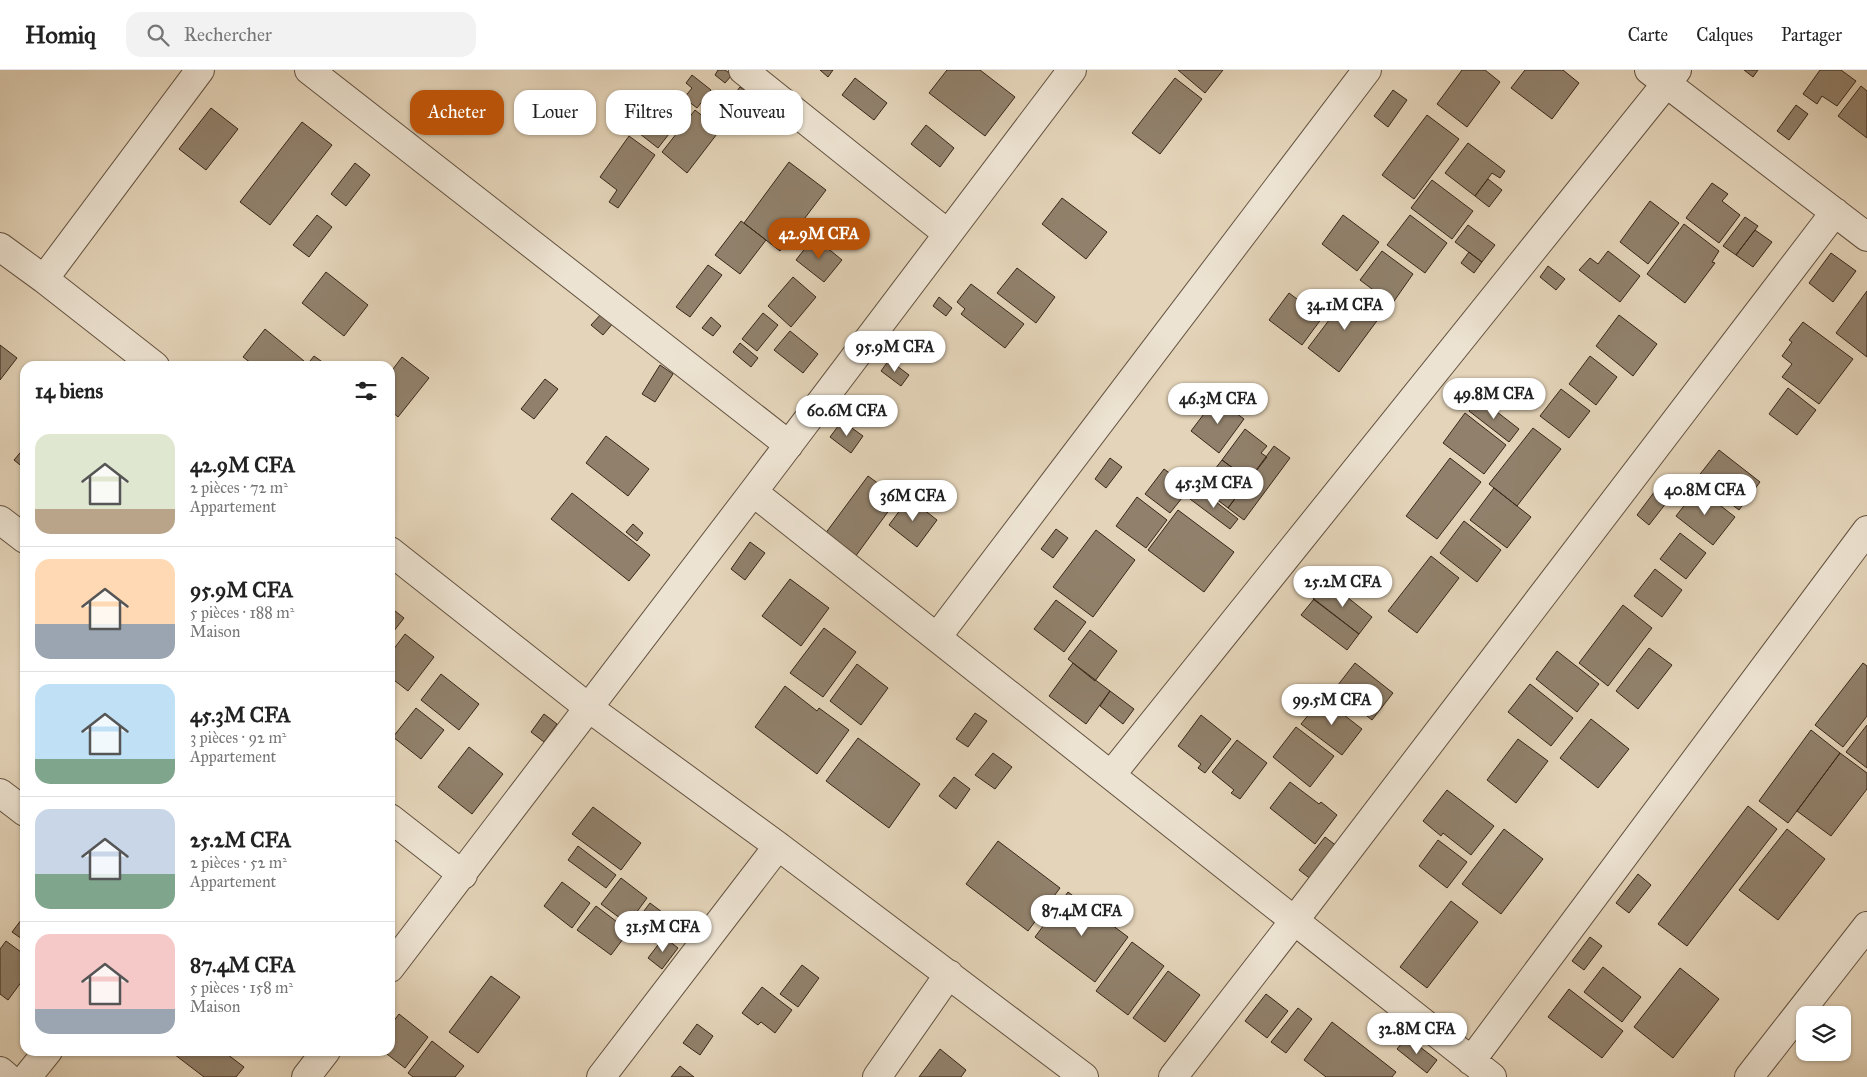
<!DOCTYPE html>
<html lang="fr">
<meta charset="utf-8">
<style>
body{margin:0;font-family:"IM FELL Great Primer",serif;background:#f2f2f2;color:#222;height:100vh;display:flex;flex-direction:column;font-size:19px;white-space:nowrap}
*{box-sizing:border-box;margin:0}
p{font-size:16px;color:#767676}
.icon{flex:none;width:28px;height:28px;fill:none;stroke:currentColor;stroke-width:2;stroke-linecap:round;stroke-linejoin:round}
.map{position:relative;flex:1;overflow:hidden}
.drawer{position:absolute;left:20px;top:291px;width:375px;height:695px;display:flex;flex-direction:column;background:#fff;border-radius:15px;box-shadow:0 1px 4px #0004}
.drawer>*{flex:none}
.top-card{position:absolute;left:410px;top:20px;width:475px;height:45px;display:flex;gap:10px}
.buttons{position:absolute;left:1796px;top:936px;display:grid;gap:10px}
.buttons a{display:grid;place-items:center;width:55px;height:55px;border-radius:10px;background:#fff;box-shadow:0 1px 4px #0004;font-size:25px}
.price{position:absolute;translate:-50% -42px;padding:0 11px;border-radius:18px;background:#fff;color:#222;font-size:16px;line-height:32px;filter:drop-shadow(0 1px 2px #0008)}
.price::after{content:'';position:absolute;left:50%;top:30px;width:15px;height:11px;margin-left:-8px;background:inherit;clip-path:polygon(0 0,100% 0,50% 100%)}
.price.selected{background:#b45309;color:#fff}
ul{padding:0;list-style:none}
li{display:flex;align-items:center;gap:15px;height:125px;padding:0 15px}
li+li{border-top:1px solid #e0e0e0}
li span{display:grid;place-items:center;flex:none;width:140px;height:100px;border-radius:15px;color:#555}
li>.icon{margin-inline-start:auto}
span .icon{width:60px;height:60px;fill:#fffc;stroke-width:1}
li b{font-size:21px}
h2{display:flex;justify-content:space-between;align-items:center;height:60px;padding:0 15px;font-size:21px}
.pill{padding:0 18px;border-radius:15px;background:#fff;box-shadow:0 1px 4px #0004;font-size:18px;line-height:45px}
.pill.selected{background:#b45309;color:#fff}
header{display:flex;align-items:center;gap:30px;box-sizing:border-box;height:70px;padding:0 25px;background:#fff;border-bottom:1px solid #e0e0e0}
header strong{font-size:24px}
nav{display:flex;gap:28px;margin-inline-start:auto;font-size:18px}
.search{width:350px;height:45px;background:#f2f2f2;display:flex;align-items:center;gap:12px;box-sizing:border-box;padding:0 18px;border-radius:15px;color:#767676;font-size:19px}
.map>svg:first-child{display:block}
.building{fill:#91816c;stroke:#382718}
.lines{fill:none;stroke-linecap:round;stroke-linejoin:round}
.street-casing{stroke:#635240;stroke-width:30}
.street{stroke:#ede3d2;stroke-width:28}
</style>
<header>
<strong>Homiq</strong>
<div class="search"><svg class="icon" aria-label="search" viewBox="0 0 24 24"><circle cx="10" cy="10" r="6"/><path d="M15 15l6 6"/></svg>Rechercher</div>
<nav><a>Carte</a><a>Calques</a><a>Partager</a></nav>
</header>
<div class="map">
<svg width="1867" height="1007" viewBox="0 0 1867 1007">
<rect width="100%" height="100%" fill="#e4d4b9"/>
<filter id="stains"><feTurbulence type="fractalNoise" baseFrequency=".004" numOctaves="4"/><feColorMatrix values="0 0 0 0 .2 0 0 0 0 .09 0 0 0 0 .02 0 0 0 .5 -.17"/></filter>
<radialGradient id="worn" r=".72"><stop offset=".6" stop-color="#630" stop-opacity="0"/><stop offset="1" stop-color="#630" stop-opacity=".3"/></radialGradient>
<!-- building -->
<path class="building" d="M718 0H725L732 5 725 13 715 5Z
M820 0H833L828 7Z
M947 0H980L1015 27 985 66 929 23Z
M1178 0H1223L1205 23Z
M1462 0H1485L1500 12 1467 57 1437 34Z
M1525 0H1563L1579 13 1552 49 1511 18Z
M1744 0H1758L1753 7Z
M1820 0H1841L1856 11 1837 36 1822 26 1817 34 1803 24Z
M692 5 711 20 697 38 684 28 692 18 686 13Z
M855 8 887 33 874 50 842 25Z
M1175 8 1202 29 1160 84 1132 63Z
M1861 16 1867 21V68L1838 46Z
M740 17 749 24 740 37 730 30Z
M1393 20 1407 30 1388 57 1374 46Z
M680 28 691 36 658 78 635 60 656 32 669 43Z
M1796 35 1808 44 1789 70 1777 61Z
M211 38 238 59 206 100 179 79Z
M695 40 720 60 687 103 662 82Z
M1427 45 1459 69 1414 129 1382 105Z
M302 52 332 75 270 155 240 132Z
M926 55 954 78 940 97 911 74Z
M629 66 655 85 618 138 609 132 617 120 600 107Z
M1468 73 1505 101 1500 108 1492 103 1475 126 1445 103Z
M789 92 826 120 780 181 744 153Z
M355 93 370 105 346 136 331 124Z
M1488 109 1502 120 1489 137 1475 126Z
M1432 110 1473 141 1452 169 1411 138Z
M1712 113 1728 124 1722 131 1740 145 1719 173 1686 148Z
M1062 128 1107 162 1086 189 1042 154Z
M1650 131 1679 153 1648 194 1620 172Z
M317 145 332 157 309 187 293 175Z
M1343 145 1379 172 1357 201 1322 174Z
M1410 145 1447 173 1425 203 1387 175Z
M1745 147 1758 156 1736 185 1723 176Z
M741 151 766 170 740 204 715 185Z
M1684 154 1719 181 1712 192 1715 193 1685 233 1647 204Z
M1468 155 1495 175 1482 192 1455 172Z
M1755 160 1772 172 1753 197 1736 185Z
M814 167 842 190 824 212 796 190Z
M1382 181 1413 204 1392 234 1360 210Z
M1608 181 1640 206 1620 232 1579 200 1590 188 1598 194Z
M1469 182 1482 192 1474 203 1461 193Z
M1831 183 1856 201 1833 232 1809 213Z
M708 195 722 205 690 247 676 237Z
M1548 196 1565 209 1556 220 1540 207Z
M1017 198 1055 227 1036 253 997 223Z
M326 202 368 235 344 266 302 233Z
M793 207 816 227 791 257 768 236Z
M971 214 1024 254 1005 278 961 244 965 239 957 232Z
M1351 221 1382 244 1339 302 1308 278Z
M1867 221V287L1836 263Z
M1289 223 1322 248 1302 275 1269 250Z
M939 227 952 238 946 246 933 236Z
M602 243 614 252 603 265 591 255Z
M763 243 778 255 757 281 742 269Z
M1619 245 1657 274 1633 306 1596 276Z
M711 247 721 256 713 266 702 258Z
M1803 252 1853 289 1819 334 1782 307 1792 294 1782 286 1792 272 1789 270Z
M265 259 304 291 300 296H255L243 287Z
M790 261 818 284 803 303 774 280Z
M740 273 758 288 751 297 733 282Z
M0 275 17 288 0 310Z
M314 286 328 296H306Z
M1590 286 1617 307 1596 335 1569 314Z
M402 287 429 308 398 347 390 340V303Z
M889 290 909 305 901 316 881 301Z
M660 295 673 304 655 332 642 324Z
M545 309 558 319 534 349 521 339Z
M1452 315 1465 325 1456 336 1444 327Z
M1788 318 1816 340 1797 365 1769 344Z
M1561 319 1590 341 1569 368 1540 346Z
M1216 328 1244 349 1219 383 1191 361Z
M1479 328 1519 359 1509 372 1469 341Z
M1465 343 1506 375 1484 404 1443 373Z
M842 351 863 366 851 383 830 367Z
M1533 358 1561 379 1517 436 1489 414Z
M1245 359 1267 376 1261 383 1267 387 1249 410 1222 390Z
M606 366 649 399 628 426 586 393Z
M1274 376 1290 388 1244 450 1228 438Z
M25 377V399L14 390Z
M1719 380 1760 412 1739 440 1697 408Z
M1110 388 1122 397 1106 418 1095 409Z
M1450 388 1481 412 1437 469 1406 446Z
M1222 390 1249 410 1228 438 1201 417Z
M1164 399 1190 418 1170 443 1145 424Z
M868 406 898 428 855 487 825 464Z
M1661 413 1674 423 1649 455 1637 445Z
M1198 418 1238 449 1230 459 1190 429Z
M1494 418 1531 447 1507 478 1470 450Z
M1698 418 1735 447 1713 475 1676 446Z
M572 423 650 485 629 511 551 449Z
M1137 427 1167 450 1146 478 1116 456Z
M909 428 937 450 917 477 889 455Z
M1178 440 1234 482 1204 522 1148 480Z
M1464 451 1501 480 1477 512 1440 483Z
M633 454 643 463 637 471 626 462Z
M1056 459 1068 468 1053 488 1041 479Z
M1096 460 1135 490 1093 547 1053 517Z
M1680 463 1706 483 1686 509 1660 489Z
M750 472 765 483 745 510 731 499Z
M1431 486 1459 508 1417 563 1388 541Z
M1655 499 1682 520 1662 547 1634 526Z
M790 509 829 538 801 576 762 546Z
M1327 511 1372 547 1359 564 1313 529Z
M1314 529 1359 564 1347 580 1301 545Z
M1056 530 1086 552 1064 582 1034 559Z
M1623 535 1652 558 1608 616 1579 593Z
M390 537 404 548 390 566Z
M824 558 856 582 823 627 790 603Z
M1090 560 1117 581 1095 611 1068 589Z
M405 564 434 587 408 621 390 607V584Z
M1649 578 1672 595 1638 639 1616 621Z
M1557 581 1599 614 1577 642 1536 609Z
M1073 593 1110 621 1086 654 1049 626Z
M1355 593 1393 623 1372 650 1334 620Z
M1863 593 1867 596V646L1843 677 1815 655Z
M857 594 888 618 861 655 830 631Z
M441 604 479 634 459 660 421 630Z
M1530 614 1573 648 1551 676 1508 642Z
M785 616 817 641 819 638 849 660 817 704 755 657Z
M1110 621 1134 639 1123 654 1100 636Z
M1322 628 1362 659 1342 685 1301 654Z
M416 638 444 660 421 689 393 667Z
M975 643 987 651 968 677 956 669Z
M544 644 557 654 544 672 531 662Z
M1201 645 1231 669 1205 703 1198 698 1201 694 1178 676Z
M1591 649 1629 679 1598 718 1560 688Z
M1867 655V698L1846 682Z
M1296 657 1334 686 1310 717 1273 687Z
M1811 660 1840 683 1788 753 1759 731Z
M858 668 920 714 889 758 826 711Z
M1518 669 1548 691 1516 733 1487 710Z
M1237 670 1267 693 1240 729 1231 723 1234 720 1212 702Z
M469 677 503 704 472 744 438 717Z
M993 683 1012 697 995 719 975 705Z
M1840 683 1867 703V719L1831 766 1797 741Z
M954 707 970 719 956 739 939 726Z
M1290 712 1319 734 1321 732 1337 745 1315 774 1270 738Z
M1447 720 1494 756 1471 785 1443 763 1441 766 1423 751Z
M1748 736 1777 759 1687 876 1658 854Z
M593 737 641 773 621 800 572 764Z
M1504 759 1543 789 1501 844 1462 814Z
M1787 759 1825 789 1778 850 1739 820Z
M1325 767 1338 777 1312 810 1299 800Z
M1438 770 1467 792 1447 818 1419 796Z
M998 771 1060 818 1028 861 966 814Z
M578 776 616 805 606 818 568 790Z
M1638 804 1651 815 1629 843 1616 833Z
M621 808 647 828 628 854 601 834Z
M562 812 590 833 572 858 544 836Z
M1068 822 1128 867 1095 912 1035 867Z
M1451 831 1478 852 1427 918 1400 897Z
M650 833 662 842 643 866 631 858Z
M596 836 629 861 611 885 577 860Z
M25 845V871L12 862Z
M664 867 678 878 662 899 648 888Z
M1590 867 1602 876 1584 900 1572 891Z
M6 871 25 885V907L8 930 0 924V879Z
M1132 872 1164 896 1128 945 1096 921Z
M802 895 819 908 798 937 780 924Z
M1603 897 1641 927 1622 952 1584 922Z
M1680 898 1719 929 1673 988 1634 957Z
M1168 901 1200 925 1165 972 1133 948Z
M491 906 520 927 478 983 449 962Z
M762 917 792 940 775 963 761 952 758 955 742 943Z
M1569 919 1623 961 1602 988 1548 947Z
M1266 924 1288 941 1267 968 1245 951Z
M1298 938 1312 949 1286 983 1271 972Z
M399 944 428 967 405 998 383 981H390V956Z
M1332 952 1396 1002 1392 1007H1326L1304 990Z
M697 954 713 966 700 985 683 973Z
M1407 967 1437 990 1427 1003 1397 979Z
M432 971 464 996 455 1007H413L408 1003Z
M940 979 966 1000 961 1007H919Z
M170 981H223L244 997 236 1007H204Z
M680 996 694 1007H671Z"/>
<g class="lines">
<defs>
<path id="street" d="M309 0 789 375
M743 0 948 164
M1649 0 1867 167
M0 177 44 209 155 296
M44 209 200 0
M753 422 1492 1007
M0 450 25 469
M390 481 589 638 778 776 1084 1007
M937 567 1367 0
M1111 705 1677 0
M0 723 25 742
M390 748 463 805
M390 898 753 422 1072 0
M1471 991 1867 460
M0 1001 7 1007
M27 1007 48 981
M306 1007 326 981
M601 1007 778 776
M877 1007 949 904
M1173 1007 1294 851 1835 142
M1749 1007 1867 856"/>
</defs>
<!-- street casing -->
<use href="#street" class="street-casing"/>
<!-- street -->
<use href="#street" class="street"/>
</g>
<rect width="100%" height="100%" filter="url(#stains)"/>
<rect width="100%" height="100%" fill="url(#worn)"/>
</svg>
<div class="buttons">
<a><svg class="icon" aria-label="layers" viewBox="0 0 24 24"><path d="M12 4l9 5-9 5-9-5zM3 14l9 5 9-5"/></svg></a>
</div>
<b class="price selected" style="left:819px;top:190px">42.9M CFA</b>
<b class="price" style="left:1345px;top:261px">34.1M CFA</b>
<b class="price" style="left:895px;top:303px">95.9M CFA</b>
<b class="price" style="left:1494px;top:350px">49.8M CFA</b>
<b class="price" style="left:1218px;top:355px">46.3M CFA</b>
<b class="price" style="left:847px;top:367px">60.6M CFA</b>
<b class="price" style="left:1214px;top:439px">45.3M CFA</b>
<b class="price" style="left:1705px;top:446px">40.8M CFA</b>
<b class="price" style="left:913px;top:452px">36M CFA</b>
<b class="price" style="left:1343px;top:538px">25.2M CFA</b>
<b class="price" style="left:1332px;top:656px">99.5M CFA</b>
<b class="price" style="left:1082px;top:867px">87.4M CFA</b>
<b class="price" style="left:663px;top:883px">31.5M CFA</b>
<b class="price" style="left:1417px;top:985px">32.8M CFA</b>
<div class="top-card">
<a class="pill selected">Acheter</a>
<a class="pill">Louer</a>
<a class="pill">Filtres</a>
<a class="pill">Nouveau</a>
</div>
<section class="drawer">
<h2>14 biens<svg class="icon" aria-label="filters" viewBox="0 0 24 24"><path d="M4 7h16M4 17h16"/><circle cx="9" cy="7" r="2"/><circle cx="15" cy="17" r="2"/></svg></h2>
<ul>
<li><span style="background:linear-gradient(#dfe7d0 75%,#b9a48a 0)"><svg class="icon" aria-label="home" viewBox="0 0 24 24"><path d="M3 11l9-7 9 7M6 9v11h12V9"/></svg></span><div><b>42.9M CFA</b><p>2 pièces · 72 m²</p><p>Appartement</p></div></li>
<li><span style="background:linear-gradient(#ffd9b3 65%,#9aa5b1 0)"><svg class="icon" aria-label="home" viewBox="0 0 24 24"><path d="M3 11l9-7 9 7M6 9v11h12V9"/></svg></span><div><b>95.9M CFA</b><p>5 pièces · 188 m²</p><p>Maison</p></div></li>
<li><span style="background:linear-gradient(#bfe0f5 75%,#7fa58c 0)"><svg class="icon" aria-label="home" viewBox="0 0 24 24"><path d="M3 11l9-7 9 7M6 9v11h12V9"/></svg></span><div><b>45.3M CFA</b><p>3 pièces · 92 m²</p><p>Appartement</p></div></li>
<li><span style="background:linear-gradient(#c9d6e8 65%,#7fa58c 0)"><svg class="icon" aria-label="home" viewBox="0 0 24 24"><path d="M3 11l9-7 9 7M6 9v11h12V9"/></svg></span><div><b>25.2M CFA</b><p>2 pièces · 52 m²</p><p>Appartement</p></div></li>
<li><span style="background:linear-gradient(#f6c9c9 75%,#9aa5b1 0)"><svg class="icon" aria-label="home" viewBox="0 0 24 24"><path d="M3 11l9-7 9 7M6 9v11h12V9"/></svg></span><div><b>87.4M CFA</b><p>5 pièces · 158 m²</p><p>Maison</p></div></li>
</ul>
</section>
</div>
